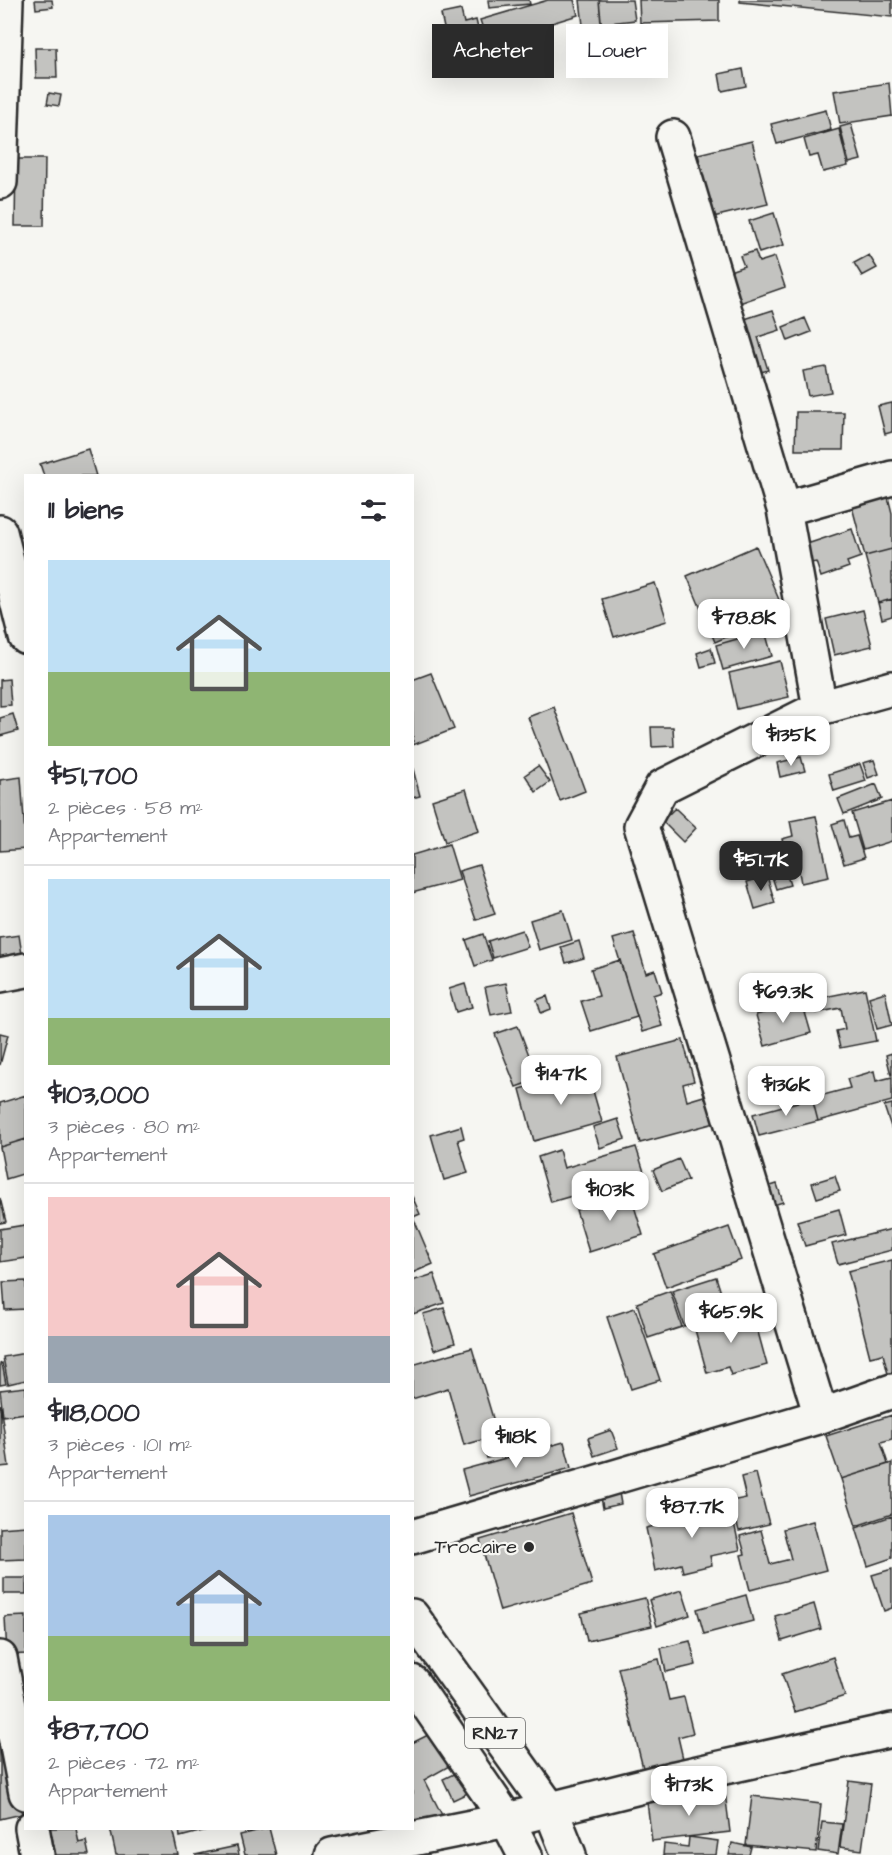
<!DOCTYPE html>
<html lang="fr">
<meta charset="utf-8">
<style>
body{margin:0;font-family:"Architects Daughter",sans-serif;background:#f7f7f7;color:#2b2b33;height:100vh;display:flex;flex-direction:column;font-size:22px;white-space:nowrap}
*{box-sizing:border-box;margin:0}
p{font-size:20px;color:#7c7c81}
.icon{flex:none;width:33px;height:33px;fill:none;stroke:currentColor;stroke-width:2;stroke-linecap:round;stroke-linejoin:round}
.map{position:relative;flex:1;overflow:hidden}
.drawer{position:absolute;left:24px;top:474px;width:390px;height:1356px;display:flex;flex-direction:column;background:#fff;border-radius:0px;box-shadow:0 6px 24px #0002}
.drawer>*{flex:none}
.banner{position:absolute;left:432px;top:24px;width:369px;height:54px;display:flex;gap:12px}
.price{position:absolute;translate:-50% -51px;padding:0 14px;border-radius:12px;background:#fff;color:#222;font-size:20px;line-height:39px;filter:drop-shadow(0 2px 3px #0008)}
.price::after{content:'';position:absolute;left:50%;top:36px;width:18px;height:14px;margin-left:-9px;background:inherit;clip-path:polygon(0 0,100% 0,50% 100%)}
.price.on{background:#2b2b2b;color:#fff}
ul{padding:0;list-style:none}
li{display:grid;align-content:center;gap:12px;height:318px;padding:0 24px}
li+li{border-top:2px solid #e1e1e2}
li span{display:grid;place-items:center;height:186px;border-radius:0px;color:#555}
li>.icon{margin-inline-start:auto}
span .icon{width:108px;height:108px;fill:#fffc;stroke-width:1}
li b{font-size:26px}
h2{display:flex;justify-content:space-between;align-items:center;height:72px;padding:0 24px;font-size:26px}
.chip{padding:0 21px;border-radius:0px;background:#fff;box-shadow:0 6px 24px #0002;font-size:21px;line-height:54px}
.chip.on{background:#2b2b2b;color:#fff}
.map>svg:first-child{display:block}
.building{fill:#c3c3c0;stroke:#2b2b2b;stroke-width:1.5}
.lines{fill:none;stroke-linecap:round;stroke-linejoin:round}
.street-casing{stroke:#2b2b2b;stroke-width:38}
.primary-casing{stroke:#2b2b2b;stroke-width:38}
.street{stroke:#f6f6f2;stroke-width:33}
.primary{stroke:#f6f6f2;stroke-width:33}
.poi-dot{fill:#2b2b2b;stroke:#f6f6f2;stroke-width:2}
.labels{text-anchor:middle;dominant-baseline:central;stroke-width:4.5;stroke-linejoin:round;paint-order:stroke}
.shield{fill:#f6f6f2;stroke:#686867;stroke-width:1.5}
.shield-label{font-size:18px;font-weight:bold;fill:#2b2b2b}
.poi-label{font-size:20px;fill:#2b2b2b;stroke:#f6f6f2;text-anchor:end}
</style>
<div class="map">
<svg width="892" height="1855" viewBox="0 0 892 1855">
<rect width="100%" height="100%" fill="#f6f6f2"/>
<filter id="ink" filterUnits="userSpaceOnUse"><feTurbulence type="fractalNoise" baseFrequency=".0167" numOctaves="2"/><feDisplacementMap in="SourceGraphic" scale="12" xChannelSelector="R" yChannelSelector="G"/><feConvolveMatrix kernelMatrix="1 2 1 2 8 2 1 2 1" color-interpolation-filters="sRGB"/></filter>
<g filter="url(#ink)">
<!-- building -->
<path class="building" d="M35 0H52L53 7 36 9Z
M488 0H529L530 4 489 8Z
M548 0H574L578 15 503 38 500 30 485 35 480 20Z
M580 0H599L603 40 585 42Z
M599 0H632L635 20 601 24Z
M639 0H719V21L640 23Z
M740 0H892V17L740 2Z
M461 10 464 23 476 20 481 41 448 47 441 14Z
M35 48H56L57 78H36Z
M743 69 746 86 722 91 719 74Z
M889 83 892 116 840 124 834 91Z
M49 93 61 95 59 106 47 104Z
M826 110 831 130 777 144 771 124Z
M851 124 861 160 849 163 840 127Z
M839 129 848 166 823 172 818 155 809 157 804 139Z
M752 141 768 204 713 217 698 154Z
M16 159H45L44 226H15Z
M774 213 784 245 759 253 749 221Z
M755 251 759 262 775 257 785 287 731 306 721 274 744 266 740 256Z
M869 255 877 268 862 276 854 263Z
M773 310 780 330 758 337 768 370 747 376 732 323Z
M805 318 811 332 788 341 783 327Z
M826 367 831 392 808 396 803 371Z
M892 403V432L885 434 878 406Z
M796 412H844L843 450H795Z
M88 449 96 476H44L40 464Z
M887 493 892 513V549L865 556 851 503Z
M852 529 861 557 847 562 849 567 821 577 816 562 811 563 804 545Z
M756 546 780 602 726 625 731 635 715 642 687 576Z
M892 549V599L878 603 865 556Z
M655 583 667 621 614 637 602 599Z
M892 599V616L882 619 878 603Z
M863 610 872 646 834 655 826 619Z
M765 631 772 656 723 670 716 645Z
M711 648 715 663 701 667 697 653Z
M780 661 789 697 737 709 729 673Z
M431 673 454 729 413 745 412 680Z
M9 679 11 705 0 706V680Z
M554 707 585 791 560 801 528 717Z
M13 714 18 731 0 736V718Z
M651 727H673L674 746 652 747Z
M801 757 805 771 780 777 777 763Z
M874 760 879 774 868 778 863 763Z
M860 764 866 781 834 791 829 774Z
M412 765 420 796 412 798Z
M538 766 550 782 536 792 525 775Z
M21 777 26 849 0 851V780Z
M876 784 882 799 844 814 838 799Z
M466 789 479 831 445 842 432 800Z
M892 801V841L863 850 852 813Z
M675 808 696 828 683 842 662 821Z
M816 816 829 877 801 883 796 856 786 858 782 839 793 836 790 821Z
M844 820 849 838 857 836 864 858 844 864 832 824Z
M449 844 460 880 412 893V855Z
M783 863 790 885 776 889 769 867Z
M479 865 495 914 476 920 459 871Z
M767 876 775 903 755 909 747 882Z
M563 910 572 940 539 950 530 920Z
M522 930 528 947 493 958 488 941Z
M634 933 646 973 655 970 662 992 653 995 662 1026 642 1032 613 939Z
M483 934 492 960 475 966 466 940Z
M19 935 23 961 0 965V938Z
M579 941 584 958 566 963 561 947Z
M620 960 637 1017 591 1031 581 1001 599 996 591 969Z
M506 983 512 1011 491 1015 485 987Z
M465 984 472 1007 456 1012 449 989Z
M865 989 876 1041 840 1048 836 1031 845 1029 841 1008 816 1013 814 999Z
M885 992 892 1025 877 1029 869 997Z
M547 996 551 1009 541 1013 537 1000Z
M802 1002 811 1033 765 1046 756 1015Z
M518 1026 538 1079 516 1087 495 1034Z
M0 1033 8 1035 0 1065Z
M683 1040 694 1081 683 1084 687 1101 707 1095 715 1123 640 1143 617 1057Z
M892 1053V1075H891L886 1055Z
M587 1070 602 1122 534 1141 520 1089Z
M874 1071 876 1081 892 1077V1101L818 1121 812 1098 850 1088 847 1079Z
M26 1095V1139L0 1147V1103Z
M812 1098 818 1121 759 1136 753 1114Z
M892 1104V1130L884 1106Z
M618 1119 625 1139 600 1148 593 1127Z
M461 1126 464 1138 458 1140 468 1173 444 1180 431 1135Z
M26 1139V1173L6 1179 0 1147Z
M636 1147 645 1175 551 1202 538 1157 559 1150 564 1168Z
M679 1159 688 1180 662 1191 653 1170Z
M835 1176 840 1191 817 1198 812 1183Z
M777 1184 783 1202 767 1207 761 1189Z
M630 1193 643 1235 589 1252 576 1210Z
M412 1196 420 1214 413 1217 433 1264 412 1273Z
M0 1198 6 1222 0 1223Z
M839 1209 846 1235 805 1246 797 1221Z
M25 1225 26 1258 0 1262V1229Z
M729 1227 741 1260 666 1287 654 1254Z
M892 1229V1250L838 1264 832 1244Z
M892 1260V1373L888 1374 883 1354 870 1357 848 1271Z
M434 1274 444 1303 413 1314 412 1281Z
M716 1277 722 1296 713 1299 718 1315 684 1326 672 1291Z
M26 1281V1309L5 1310 3 1282Z
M670 1291 682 1327 648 1338 637 1303Z
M444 1308 455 1343 434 1350 423 1314Z
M635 1308 660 1380 631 1389 607 1317Z
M752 1310 767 1365 731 1375 728 1367 707 1373 694 1326Z
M472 1348 498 1435 494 1436 500 1454 487 1458 482 1440 464 1445 448 1388 412 1399V1365Z
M26 1353V1380L8 1384 3 1357Z
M2 1363 6 1384 0 1385V1364Z
M26 1387V1413L3 1416 0 1390Z
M0 1404 9 1466 0 1467Z
M892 1415V1439L881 1442 888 1464 841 1479 826 1436Z
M611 1430 618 1448 594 1456 588 1438Z
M564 1442 571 1468 469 1496 462 1470Z
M892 1463V1514L856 1526 841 1479Z
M756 1473 769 1524 739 1531 731 1501 746 1498 741 1477Z
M618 1487 621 1504 603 1508 600 1492Z
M707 1505 710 1514 731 1509 740 1550 710 1556 712 1565 683 1572 681 1564 655 1571 646 1528 666 1523 664 1515Z
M571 1513 592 1584 500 1611 480 1540Z
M892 1516V1558L868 1566 856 1528Z
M813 1521 826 1570 750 1590 741 1555 745 1554 740 1536 761 1530 770 1564 791 1559 783 1529Z
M26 1526V1559L0 1560V1528Z
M892 1569V1608L884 1611 872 1575Z
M4 1578H26V1594H4Z
M682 1590 690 1615 657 1626 649 1600Z
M746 1595 753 1621 704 1634 697 1609Z
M645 1598 652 1626 587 1641 581 1613Z
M814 1604 821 1629 782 1641 775 1616Z
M26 1616V1654L7 1655 5 1617Z
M690 1641 696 1665 666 1672 661 1648Z
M833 1657 845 1696 795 1712 782 1674Z
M659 1659 669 1700 684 1697 693 1733 678 1737 684 1763 644 1772 618 1668Z
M0 1724 22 1814 0 1819Z
M434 1732 451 1765 424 1780 443 1817 412 1828V1743Z
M460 1771 470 1792 453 1800 443 1779Z
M849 1781 871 1784 862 1850 840 1847Z
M725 1792 730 1832 652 1841 647 1802Z
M752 1796 821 1804 816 1852 746 1845Z
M822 1822 842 1824 838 1854 818 1851Z
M50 1828H79L76 1829 79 1843 86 1841 89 1855H56Z
M110 1828H172L178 1855H116Z
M179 1828H207V1830L180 1837Z
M269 1828 276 1855H245L240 1835Z
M689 1837 718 1841 716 1855H663L664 1844 688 1847Z
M732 1843 751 1847 749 1855H729Z
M237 1846 239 1855H195Z"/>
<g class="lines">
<defs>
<path id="street" d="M673 137 784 509 820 708
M784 509 892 478
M0 975 26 970
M821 1416 641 826 662 787 820 708 892 688
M412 1537 821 1416 892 1391
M0 1658 26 1793
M32 1828 37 1855
M332 1855 507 1820 675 1778 892 1730"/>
<path id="primary" d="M0 182 6 0
M0 532 26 637
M412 1616 551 1810 569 1855
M412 1682 507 1820 525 1855"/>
</defs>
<!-- street casing -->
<use href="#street" class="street-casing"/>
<!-- primary casing -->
<use href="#primary" class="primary-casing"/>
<!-- street -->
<use href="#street" class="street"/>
<!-- primary -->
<use href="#primary" class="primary"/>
</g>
</g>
<!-- markers -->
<circle class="poi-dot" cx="529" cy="1547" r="6"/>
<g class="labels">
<!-- shield labels -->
<rect class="shield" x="465" y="1718" width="60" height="30" rx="4.5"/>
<g class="shield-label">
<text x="495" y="1733">RN27</text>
</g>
<!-- poi labels -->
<g class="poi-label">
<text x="517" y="1547">Trocaire</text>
</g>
</g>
</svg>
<b class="price" style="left:744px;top:650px">$78.8K</b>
<b class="price" style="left:791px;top:767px">$135K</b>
<b class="price on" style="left:761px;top:892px">$51.7K</b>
<b class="price" style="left:783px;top:1024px">$69.3K</b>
<b class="price" style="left:561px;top:1106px">$147K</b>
<b class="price" style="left:786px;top:1117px">$136K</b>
<b class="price" style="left:610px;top:1222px">$103K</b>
<b class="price" style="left:731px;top:1344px">$65.9K</b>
<b class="price" style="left:516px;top:1469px">$118K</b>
<b class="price" style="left:692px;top:1539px">$87.7K</b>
<b class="price" style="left:689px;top:1817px">$173K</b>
<div class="banner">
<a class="chip on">Acheter</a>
<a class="chip">Louer</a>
</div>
<section class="drawer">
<h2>11 biens<svg class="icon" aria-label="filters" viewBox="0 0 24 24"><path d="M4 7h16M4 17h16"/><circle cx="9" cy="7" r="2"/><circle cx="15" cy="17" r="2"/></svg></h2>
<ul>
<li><span style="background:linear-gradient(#bfe0f5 60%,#8fb573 0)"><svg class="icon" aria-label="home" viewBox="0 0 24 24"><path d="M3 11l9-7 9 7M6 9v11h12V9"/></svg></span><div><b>$51,700</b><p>2 pièces · 58 m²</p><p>Appartement</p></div></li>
<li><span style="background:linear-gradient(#bfe0f5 75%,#8fb573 0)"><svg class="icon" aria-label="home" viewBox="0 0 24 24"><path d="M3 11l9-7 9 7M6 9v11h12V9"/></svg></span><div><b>$103,000</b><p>3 pièces · 80 m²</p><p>Appartement</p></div></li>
<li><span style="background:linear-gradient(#f6c9c9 75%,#9aa5b1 0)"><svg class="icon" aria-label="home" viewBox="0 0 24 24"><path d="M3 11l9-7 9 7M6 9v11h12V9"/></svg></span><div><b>$118,000</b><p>3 pièces · 101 m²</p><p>Appartement</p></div></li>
<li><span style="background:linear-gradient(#a9c7e8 65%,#8fb573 0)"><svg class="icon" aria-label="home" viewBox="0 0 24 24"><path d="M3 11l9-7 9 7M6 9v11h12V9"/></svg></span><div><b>$87,700</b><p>2 pièces · 72 m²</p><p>Appartement</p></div></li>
</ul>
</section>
</div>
